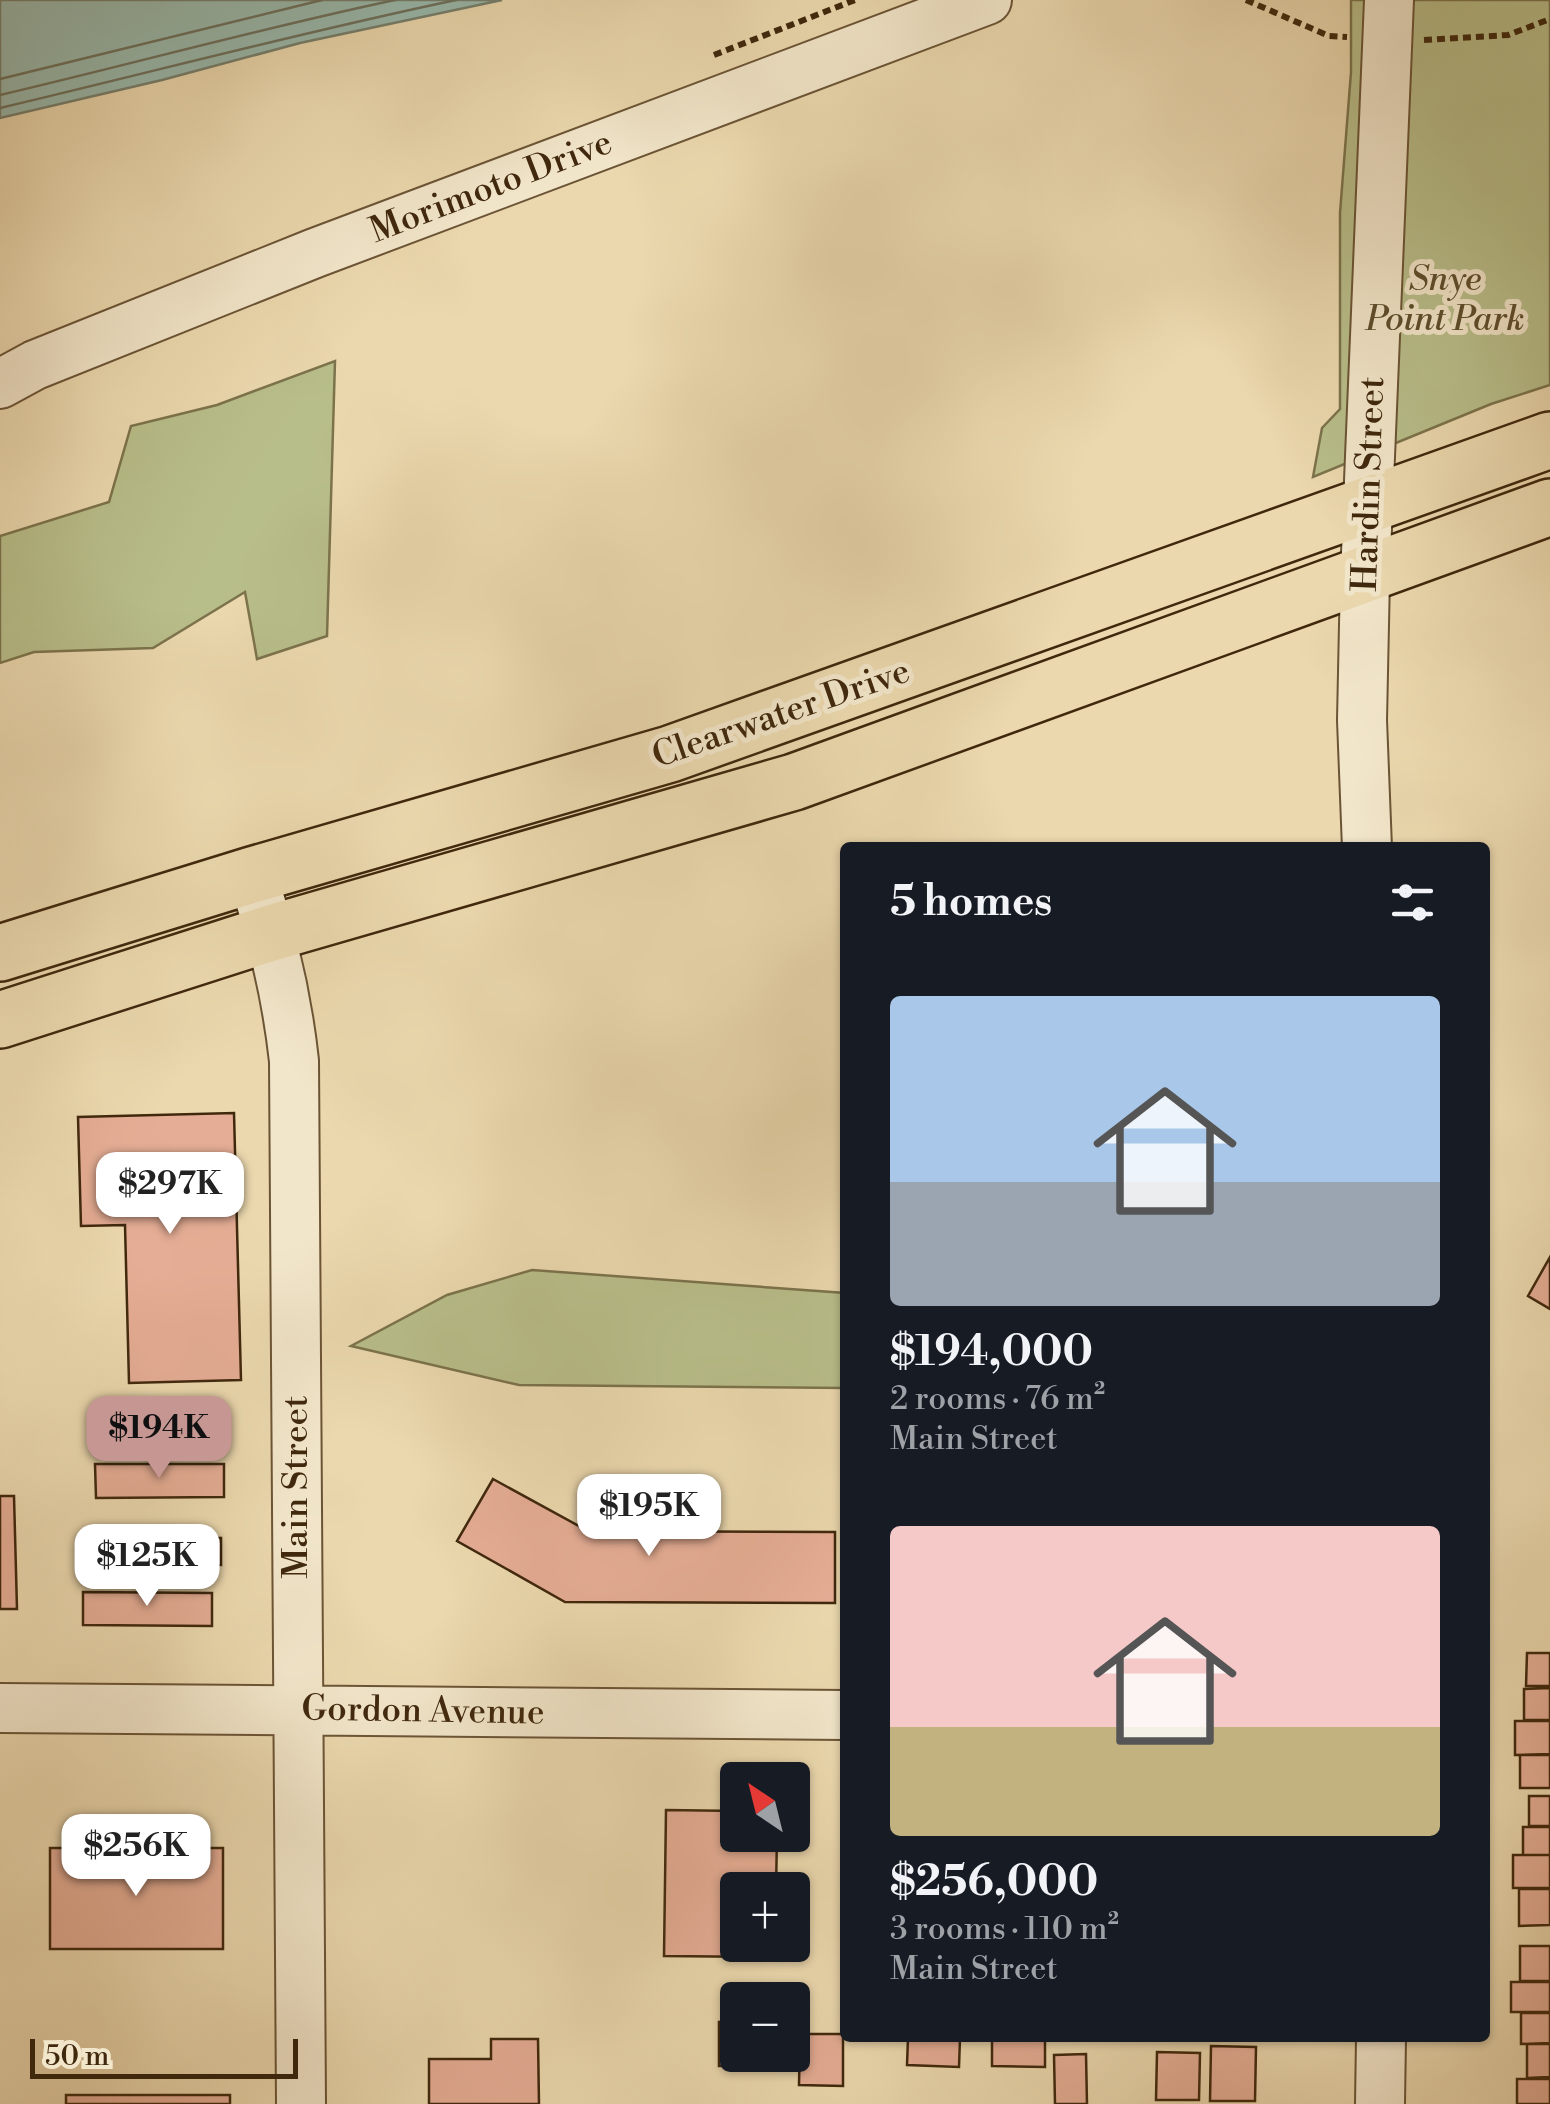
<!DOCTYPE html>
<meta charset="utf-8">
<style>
body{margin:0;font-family:"Libre Bodoni",serif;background:#20242c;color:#f1f3f6;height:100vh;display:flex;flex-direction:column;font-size:38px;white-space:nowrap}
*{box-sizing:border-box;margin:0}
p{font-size:32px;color:#9ea1a6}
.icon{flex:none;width:55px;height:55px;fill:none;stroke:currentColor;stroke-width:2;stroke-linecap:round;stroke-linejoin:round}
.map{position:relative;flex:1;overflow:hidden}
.drawer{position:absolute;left:840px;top:842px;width:650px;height:1200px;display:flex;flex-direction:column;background:#171b24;border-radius:10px;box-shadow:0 2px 8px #0004}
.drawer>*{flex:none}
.needle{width:65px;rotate:325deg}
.buttons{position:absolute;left:720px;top:1762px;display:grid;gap:20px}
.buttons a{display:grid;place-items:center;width:90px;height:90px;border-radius:10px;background:#171b24;box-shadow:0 2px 8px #0004;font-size:50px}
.scale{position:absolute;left:30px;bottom:25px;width:268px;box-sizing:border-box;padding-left:10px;border:5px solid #40280d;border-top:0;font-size:28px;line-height:35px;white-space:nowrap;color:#40280d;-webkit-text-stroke:8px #f2e6ca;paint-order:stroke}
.price{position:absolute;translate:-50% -85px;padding:0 22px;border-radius:20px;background:#fff;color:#222;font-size:32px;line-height:65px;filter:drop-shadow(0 2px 5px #0008)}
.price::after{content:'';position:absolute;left:50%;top:60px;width:30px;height:22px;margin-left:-15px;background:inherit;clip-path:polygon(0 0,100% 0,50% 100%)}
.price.current{background:#c59692;color:#111}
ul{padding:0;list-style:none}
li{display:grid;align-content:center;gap:20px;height:530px;padding:0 50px}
li span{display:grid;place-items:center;height:310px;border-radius:10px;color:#555}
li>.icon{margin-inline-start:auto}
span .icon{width:180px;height:180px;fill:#fffc;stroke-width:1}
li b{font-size:42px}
h2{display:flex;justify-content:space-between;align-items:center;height:120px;padding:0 50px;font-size:42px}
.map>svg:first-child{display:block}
.green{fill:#b8be8a;stroke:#7c734c;stroke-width:2.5}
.water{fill:#98b9ad;stroke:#757f6d;stroke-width:2.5}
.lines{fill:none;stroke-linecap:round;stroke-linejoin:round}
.shore{stroke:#6c705d;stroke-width:2.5}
.building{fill:#e5ad95;stroke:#40280d;stroke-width:2.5}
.minor-casing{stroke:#6b5435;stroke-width:52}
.major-casing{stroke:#40280d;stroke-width:60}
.path{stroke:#40280d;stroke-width:6;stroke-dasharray:8 5;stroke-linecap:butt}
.minor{stroke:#f2e6ca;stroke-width:48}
.major{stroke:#ebd8ae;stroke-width:55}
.labels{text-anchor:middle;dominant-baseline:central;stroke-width:10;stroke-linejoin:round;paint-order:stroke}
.street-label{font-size:35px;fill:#40280d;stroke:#f2e6ca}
.park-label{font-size:35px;font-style:italic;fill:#5e4e2c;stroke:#f2e6ca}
</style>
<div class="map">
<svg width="1550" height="2104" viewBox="0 0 1550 2104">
<rect width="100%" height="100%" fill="#ebd8ae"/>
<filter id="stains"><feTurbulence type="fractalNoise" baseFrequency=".002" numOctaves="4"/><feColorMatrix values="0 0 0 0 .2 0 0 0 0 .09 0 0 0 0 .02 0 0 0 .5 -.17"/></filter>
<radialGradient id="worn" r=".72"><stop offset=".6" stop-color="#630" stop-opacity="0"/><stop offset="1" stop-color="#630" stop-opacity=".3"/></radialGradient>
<!-- green -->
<path class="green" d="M1351 0H1550V385L1491 404 1313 477 1322 428 1340 409V213L1351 72Z
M335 361 327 636 257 659 245 592 153 648 34 652 0 663V536L109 502 131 426 217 405Z
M532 1270 845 1293V1388L519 1385 351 1346 447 1295Z"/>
<!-- water -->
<path class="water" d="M0 0H502L300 43 162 80 0 118Z"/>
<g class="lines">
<!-- shore -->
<path class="shore" d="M0 79 322 0
M0 95C132 64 262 28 395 0
M0 108C152 72 303 32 456 0"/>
</g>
<!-- building -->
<path class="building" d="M234 1113 241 1380 129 1383 125 1225 81 1226 78 1117Z
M1550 1257V1309L1528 1296Z
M95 1464H224V1497L96 1498Z
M493 1479 588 1531 835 1532V1603L565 1602 457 1541Z
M0 1496H14L17 1609H0Z
M111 1535 221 1538V1565L110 1561Z
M83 1592 212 1593V1626L83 1625Z
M1527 1653H1550V1686H1526Z
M1550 1688V1720H1524V1689Z
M1515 1721H1550V1754L1515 1755Z
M1520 1755H1550V1788H1520Z
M1529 1796H1550V1826H1529Z
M666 1810 738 1811V1835H777L776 1890H738V1945H776L775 1957 664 1956Z
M1523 1827H1550V1855H1523Z
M50 1848H223V1949H50Z
M1513 1855H1550V1888H1513Z
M1519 1889H1550V1925L1519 1926Z
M1520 1946H1550V1981H1520Z
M1511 1982H1550V2012H1511Z
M1521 2013H1550V2043L1521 2044Z
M738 2021V2055H764L765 2066H719V2022Z
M800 2034H843V2086L799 2085Z
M908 2038H960L959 2067 907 2065Z
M992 2038H1045V2067L992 2066Z
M491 2039H538L539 2104H429V2059H491Z
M1527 2044H1550V2077L1527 2078Z
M1211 2046 1256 2047 1255 2101H1210Z
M1157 2052 1200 2053 1199 2100H1156Z
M1086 2054 1087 2104H1055L1054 2055Z
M1517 2079H1550V2104H1517Z
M66 2095H230V2104H66Z"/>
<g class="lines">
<defs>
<path id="minor" d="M0 384 35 365 315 253 987 0
M1367 848 1362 720 1365 577 1389 0
M252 875C273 937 287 997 294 1061L301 2104
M0 1708 845 1715
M1380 2104 1381 2038"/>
<path id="major" d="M0 953 252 875 670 754 1550 440
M0 1020 271 933 794 782 1550 507"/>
</defs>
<!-- minor casing -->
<use href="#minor" class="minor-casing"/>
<!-- major casing -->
<use href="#major" class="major-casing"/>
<!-- path -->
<path class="path" d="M1246 0 1329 36 1347 37
M1424 40 1508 35 1550 19
M714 55 855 0"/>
<!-- minor -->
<use href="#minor" class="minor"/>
<!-- major -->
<use href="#major" class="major"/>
</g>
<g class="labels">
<!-- street labels -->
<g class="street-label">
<text transform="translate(491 187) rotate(-21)">Morimoto Drive</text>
<text transform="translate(1369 484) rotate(-88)">Hardin Street</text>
<text transform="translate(781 714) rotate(-19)">Clearwater Drive</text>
<text transform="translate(296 1487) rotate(-90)">Main Street</text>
<text transform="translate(423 1711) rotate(1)">Gordon Avenue</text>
</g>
<!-- park labels -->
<g class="park-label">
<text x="1445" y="279">Snye<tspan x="1445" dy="40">Point Park</tspan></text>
</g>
</g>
<rect width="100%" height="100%" filter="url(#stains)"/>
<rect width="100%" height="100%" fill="url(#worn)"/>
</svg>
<div class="buttons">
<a><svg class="needle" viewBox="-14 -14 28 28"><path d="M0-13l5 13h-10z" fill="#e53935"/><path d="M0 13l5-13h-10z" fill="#9ea1a6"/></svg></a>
<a>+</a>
<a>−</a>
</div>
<div class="scale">50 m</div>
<b class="price" style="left:170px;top:1237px">$297K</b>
<b class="price current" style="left:159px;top:1481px">$194K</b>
<b class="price" style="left:649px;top:1559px">$195K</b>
<b class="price" style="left:147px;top:1609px">$125K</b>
<b class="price" style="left:136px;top:1899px">$256K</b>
<section class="drawer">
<h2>5 homes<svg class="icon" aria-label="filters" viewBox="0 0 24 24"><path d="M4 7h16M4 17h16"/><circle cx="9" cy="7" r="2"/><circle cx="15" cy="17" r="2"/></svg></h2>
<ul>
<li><span style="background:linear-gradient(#a9c7e8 60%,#9aa5b1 0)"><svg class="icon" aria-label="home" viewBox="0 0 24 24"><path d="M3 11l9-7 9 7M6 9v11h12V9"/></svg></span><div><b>$194,000</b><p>2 rooms · 76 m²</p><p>Main Street</p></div></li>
<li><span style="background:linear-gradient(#f6c9c9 65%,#c2b280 0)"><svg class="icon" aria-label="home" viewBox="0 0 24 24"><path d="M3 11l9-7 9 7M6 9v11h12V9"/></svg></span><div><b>$256,000</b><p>3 rooms · 110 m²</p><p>Main Street</p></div></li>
</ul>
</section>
</div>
